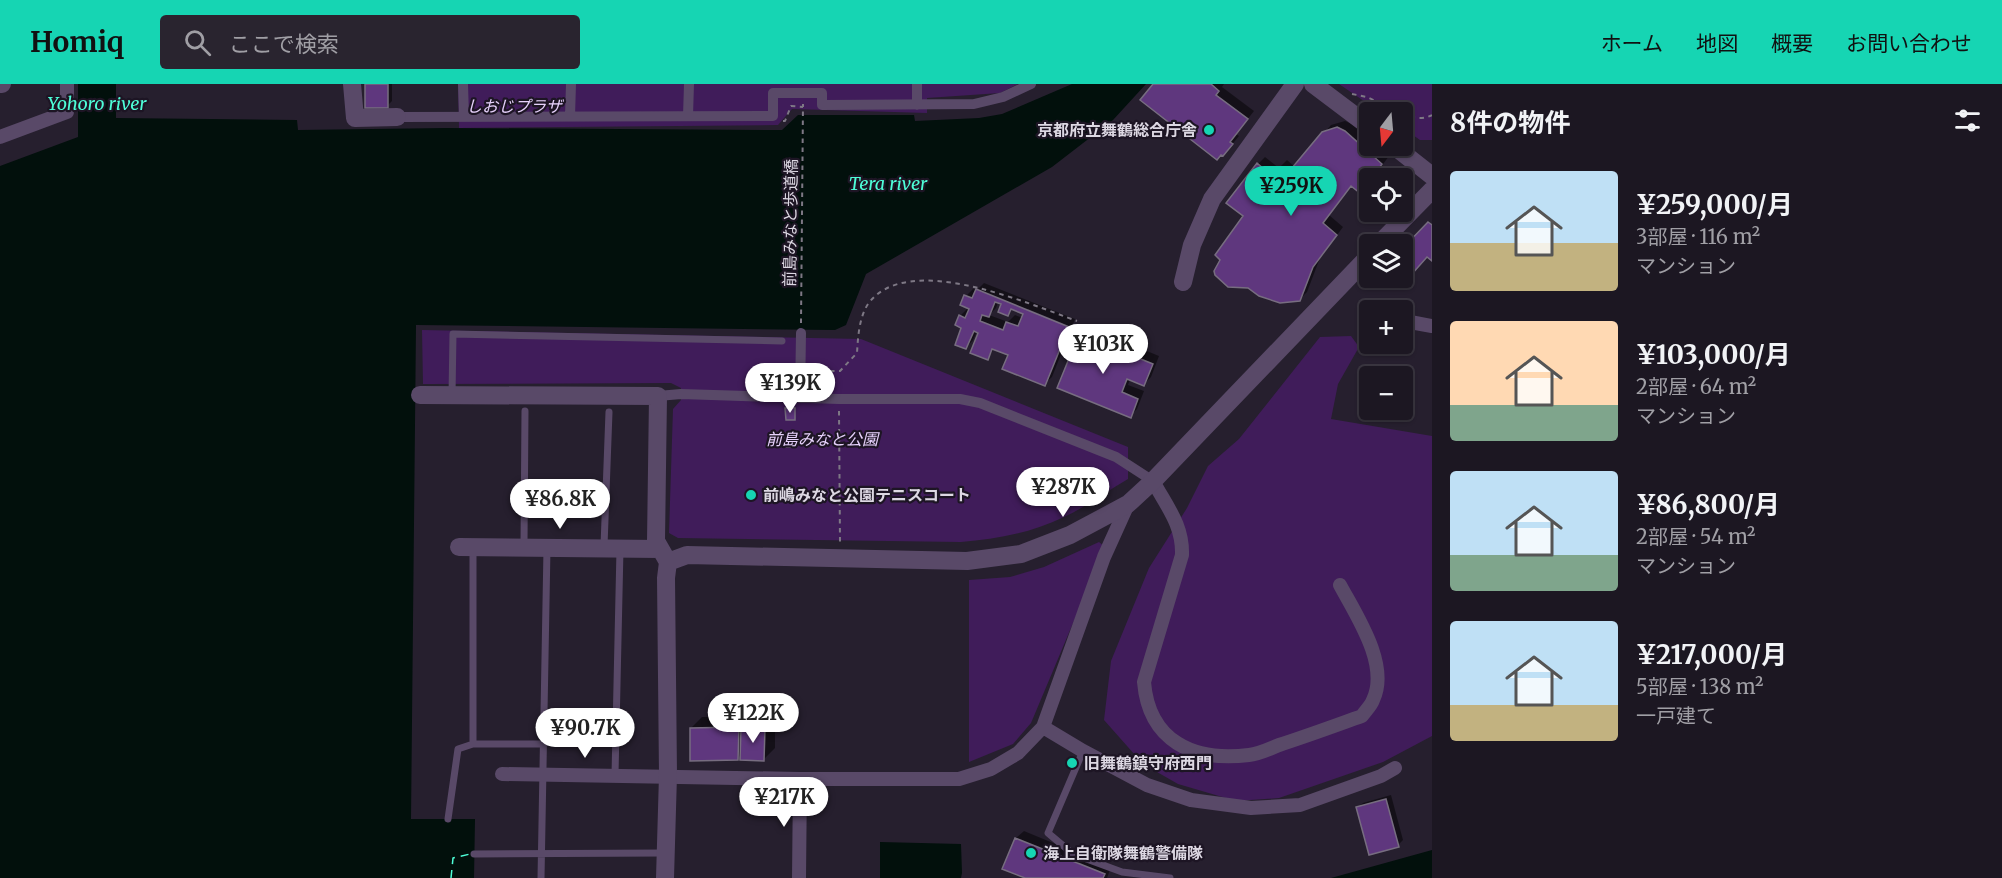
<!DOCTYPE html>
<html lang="ja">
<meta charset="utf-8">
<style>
body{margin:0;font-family:Merriweather,"Noto Sans JP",serif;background:#29242f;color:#f1f3f6;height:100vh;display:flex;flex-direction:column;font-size:22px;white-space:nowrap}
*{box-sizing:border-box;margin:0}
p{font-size:20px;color:#a09fa5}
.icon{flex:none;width:33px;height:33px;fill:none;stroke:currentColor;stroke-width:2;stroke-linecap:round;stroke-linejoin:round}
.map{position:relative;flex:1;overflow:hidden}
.side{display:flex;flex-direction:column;background:#1c1722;width:570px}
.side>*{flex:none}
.needle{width:39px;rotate:196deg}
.controls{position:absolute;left:1359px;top:18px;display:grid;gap:12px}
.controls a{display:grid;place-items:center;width:54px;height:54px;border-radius:6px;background:#1c1722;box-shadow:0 2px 4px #0004,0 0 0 2px #3a3640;font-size:30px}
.price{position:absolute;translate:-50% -51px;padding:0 14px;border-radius:21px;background:#fff;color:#222;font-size:20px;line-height:39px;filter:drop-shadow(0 2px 3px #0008)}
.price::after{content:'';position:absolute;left:50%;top:36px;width:18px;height:14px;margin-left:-9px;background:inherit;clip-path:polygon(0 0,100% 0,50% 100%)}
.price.selected{background:#16d5b3;color:#111}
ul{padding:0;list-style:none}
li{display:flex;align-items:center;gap:18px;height:150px;padding:0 18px}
li span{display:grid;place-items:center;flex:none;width:168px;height:120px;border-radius:6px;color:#555}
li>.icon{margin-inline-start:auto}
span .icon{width:72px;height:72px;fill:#fffc;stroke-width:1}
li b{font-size:26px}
h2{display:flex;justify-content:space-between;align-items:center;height:72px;padding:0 18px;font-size:26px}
header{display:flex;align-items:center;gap:36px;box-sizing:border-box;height:84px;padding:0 30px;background:#16d5b3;color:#111}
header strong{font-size:28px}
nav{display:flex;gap:33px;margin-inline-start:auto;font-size:21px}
.search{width:420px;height:54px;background:#29242f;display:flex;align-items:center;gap:15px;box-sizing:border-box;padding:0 21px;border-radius:6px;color:#a09fa5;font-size:22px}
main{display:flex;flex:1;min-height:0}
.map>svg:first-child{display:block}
.green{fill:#401c5a}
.water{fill:#02100c}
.shadow{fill:#0007;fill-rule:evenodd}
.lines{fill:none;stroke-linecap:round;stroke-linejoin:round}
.ferry{stroke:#4efed8;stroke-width:1.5;stroke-dasharray:8 6;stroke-linecap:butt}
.building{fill:#5f377e;stroke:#776d80;stroke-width:1.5;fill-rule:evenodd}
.path{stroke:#7e7885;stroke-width:2;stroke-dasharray:4.5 4.5;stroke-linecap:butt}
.service{stroke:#594968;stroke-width:7}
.pedestrian{stroke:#594968;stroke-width:10}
.minor{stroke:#594968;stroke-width:14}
.tertiary{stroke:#594968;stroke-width:18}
.poi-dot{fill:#16d5b3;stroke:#1d1524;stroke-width:2}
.labels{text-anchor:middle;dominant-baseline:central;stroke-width:4.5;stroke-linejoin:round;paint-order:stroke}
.park-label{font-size:16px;font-style:italic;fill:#e6d1fb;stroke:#1d1524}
.poi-label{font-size:16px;font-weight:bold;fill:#ddd8e3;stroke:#1d1524;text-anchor:start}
.street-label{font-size:16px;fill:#ddd8e3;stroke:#1d1524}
.water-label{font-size:18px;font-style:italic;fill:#4efed8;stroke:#1d1524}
</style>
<header>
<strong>Homiq</strong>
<div class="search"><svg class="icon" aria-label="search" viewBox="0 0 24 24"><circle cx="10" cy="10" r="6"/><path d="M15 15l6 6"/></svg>ここで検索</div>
<nav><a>ホーム</a><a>地図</a><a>概要</a><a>お問い合わせ</a></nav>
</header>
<main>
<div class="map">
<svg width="1432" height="794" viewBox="0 0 1432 794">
<rect width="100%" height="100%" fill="#261f2e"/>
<!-- green -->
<path class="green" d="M458 0H1018L1000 9 927 14V29L792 25 778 41 459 44Z
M1339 0H1432V56H1420L1403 44 1402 28H1380Z
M422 246 861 255 1128 363V395C1107 407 1086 423 1064 433 1031 449 997 455 961 458L678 454 669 449 673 325 681 316V304L671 299 423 300Z
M1351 252 1359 263 1338 300 1331 335 1432 352V652L1383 678 1279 714 1236 717 1178 700 1143 680 1104 636 1111 577 1149 484 1187 424 1208 382 1239 355 1320 253Z
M1099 458 1105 463 1031 639 1013 660 969 678V496L1010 493 1044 483Z"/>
<!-- water -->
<path class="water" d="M78 0H116V34L297 36 298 46 446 44 782 46 798 31H914L915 37 979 34 1002 30 1072 0H1146L1113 36 1052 83 866 190 846 241 835 246 416 241 411 735H475L474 794H0V82L78 53Z
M880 758 961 760 962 789 961 794H880Z
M1432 766V794H1331Z"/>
<!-- shadow -->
<path class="shadow" d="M366 0H392V17L387 22Z
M1155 0H1224L1222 3 1254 27 1236 50 1239 52 1230 63Z
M1345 37 1352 40 1370 55V62H1376L1389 72 1373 94H1370V99L1361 108 1352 101 1329 131 1343 143 1320 174 1307 208 1299 216 1245 132 1258 80 1265 73 1279 84 1287 76 1295 83 1331 41Z
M984 199 1075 235 1072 243 1028 225V228L1071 245 1052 293 1044 300 1010 270 995 264 987 274 980 248 977 247 973 256 966 264 960 232 969 223 966 212 973 205 977 206ZM998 218 1002 220 1007 230 1013 225 1025 229 1023 234 1015 231 1008 238 989 231 996 224Z
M1088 243 1159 272 1151 293 1143 301 1130 295 1128 301 1144 307 1137 325 1130 332 1059 303 1080 250Z
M702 633H749V638L753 634H775V664L764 675 742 670 738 674 691 644Z
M1391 711 1403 756 1398 761 1357 724 1363 719Z
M1024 747 1111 783 1107 794H1029L1004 784 1016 754Z"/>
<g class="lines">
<!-- ferry -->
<path class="ferry" d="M451 794 453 774 470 770"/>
</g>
<!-- building -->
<path class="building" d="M365 0H388V24H365Z
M1153 0H1211L1219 7 1216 11 1248 35 1230 58 1233 60 1223 72 1221 71 1217 76 1140 16Z
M1337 43 1345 47 1382 80 1372 94H1370V98L1361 110 1351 102 1323 139 1337 151 1313 183 1300 217 1280 219 1259 212 1248 204 1228 203 1215 191 1214 187 1220 176 1215 171 1243 132 1226 119 1257 79 1272 92 1279 83 1287 90 1322 48Z
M1428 138 1432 141V177L1427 173 1412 190 1402 181V165Z
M976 205 1069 243 1045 302 1002 285 1008 271 992 265 988 276 970 269 978 249 974 247 966 265 955 261 961 244 955 241 959 231 965 234 969 225 960 221 964 211 972 214ZM995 218 1001 220 998 228 1008 232 1011 225 1023 230 1018 242 1006 238 1003 246 980 237 982 231 989 233Z
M1079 250 1153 280 1144 302 1127 295 1122 308 1138 315 1131 334 1057 304Z
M785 324H795V336H786Z
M785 349H793V363H785Z
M739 643 738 676 690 677V644Z
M741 644H765L764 677 740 676Z
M1386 715 1399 763 1369 771 1356 723Z
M1015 754 1105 790 1103 794H1025L1002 785Z"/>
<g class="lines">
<!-- path -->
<path class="path" d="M1352 10 1367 13 1399 28
M1402 30C1412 34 1423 36 1432 31
M783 37H785L791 22 803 23
M801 239 803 20
M812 287H840L857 269C858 253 859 234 868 220 907 166 1029 220 1077 237
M839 327 840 459"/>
<!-- service -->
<path class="service" d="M452 311 453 250 782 257
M524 461 525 327
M604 462 609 328
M473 465V660
M1083 667 1048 749 1073 770 1122 788 1170 794
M615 691 620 465
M448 735 458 665 473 660H544
M474 770 664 769
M541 794 547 464"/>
<!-- pedestrian -->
<path class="pedestrian" d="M463 0 464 32
M917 21V0
M570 32 571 0
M688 32 689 0
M397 33 773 32V9H822V21L974 20 1003 13 1031 0
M658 312 681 310 839 315H960L980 319 1116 373 1153 397
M800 314 801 249"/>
<!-- minor -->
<path class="minor" d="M0 53 67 28V0
M1402 239 1410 238 1432 242
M1367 260 1370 258
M1153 397C1167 423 1183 441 1182 471L1144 598C1149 657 1193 678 1249 671 1259 670 1269 665 1279 661 1307 652 1334 642 1362 632 1365 627 1371 622 1373 616 1390 581 1356 531 1340 501
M1043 643 1083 667 1147 701 1191 716 1251 724 1300 721 1381 692 1395 684
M502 690 800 695H959L991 685 1018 669 1043 643 1104 473 1128 420
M799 794 800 695"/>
<!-- tertiary -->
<path class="tertiary" d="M0 0H2
M352 0 355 34 397 33
M1313 0 1370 43
M1394 62 1432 92
M1379 160 1432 106
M1183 198 1192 161 1212 115 1295 0
M420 311 658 312 656 457 668 478 666 494 668 691 665 794
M459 463 660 465
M668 478 687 471 967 477 1021 470 1070 451 1128 420 1153 397 1370 171"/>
</g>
<!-- markers -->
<g class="poi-dot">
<circle cx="1209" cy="46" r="6"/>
<circle cx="751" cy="411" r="6"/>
<circle cx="1072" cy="679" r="6"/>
<circle cx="1031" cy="769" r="6"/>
</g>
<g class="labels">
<!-- park labels -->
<g class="park-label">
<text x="514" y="22">しおじプラザ</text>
<text x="822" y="355">前島みなと公園</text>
</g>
<!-- poi labels -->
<g class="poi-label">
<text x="1197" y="46" text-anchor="end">京都府立舞鶴総合庁舎</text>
<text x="763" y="411">前嶋みなと公園テニスコート</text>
<text x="1084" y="679">旧舞鶴鎮守府西門</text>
<text x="1043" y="769">海上自衛隊舞鶴警備隊</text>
</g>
<!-- street labels -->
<g class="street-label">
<text transform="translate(790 139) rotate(-89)">前島みなと歩道橋</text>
</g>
<!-- water labels -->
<g class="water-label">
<text x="97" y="19">Yohoro river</text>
<text x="888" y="99">Tera river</text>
</g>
</g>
</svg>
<div class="controls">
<a><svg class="needle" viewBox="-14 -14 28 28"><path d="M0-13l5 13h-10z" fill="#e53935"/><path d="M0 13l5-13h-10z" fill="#a09fa5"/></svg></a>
<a><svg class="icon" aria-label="locate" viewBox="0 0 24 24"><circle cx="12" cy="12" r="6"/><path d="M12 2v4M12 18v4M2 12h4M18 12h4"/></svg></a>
<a><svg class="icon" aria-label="layers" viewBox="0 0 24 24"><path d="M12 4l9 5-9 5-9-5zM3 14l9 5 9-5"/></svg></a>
<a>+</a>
<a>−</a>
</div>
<b class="price selected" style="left:1291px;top:133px">¥259K</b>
<b class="price" style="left:1103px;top:291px">¥103K</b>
<b class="price" style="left:790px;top:330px">¥139K</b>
<b class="price" style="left:1063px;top:434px">¥287K</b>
<b class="price" style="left:560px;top:446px">¥86.8K</b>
<b class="price" style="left:753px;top:660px">¥122K</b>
<b class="price" style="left:585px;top:675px">¥90.7K</b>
<b class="price" style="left:784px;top:744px">¥217K</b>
</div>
<section class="side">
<h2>8件の物件<svg class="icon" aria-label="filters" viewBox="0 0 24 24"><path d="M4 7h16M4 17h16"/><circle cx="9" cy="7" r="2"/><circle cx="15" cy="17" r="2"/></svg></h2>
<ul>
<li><span style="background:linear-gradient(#bfe0f5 60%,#c2b280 0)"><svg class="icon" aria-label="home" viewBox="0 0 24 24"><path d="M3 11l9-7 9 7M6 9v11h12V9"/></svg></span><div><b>¥259,000/月</b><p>3部屋 · 116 m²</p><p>マンション</p></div></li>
<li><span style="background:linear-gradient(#ffd9b3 70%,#7fa58c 0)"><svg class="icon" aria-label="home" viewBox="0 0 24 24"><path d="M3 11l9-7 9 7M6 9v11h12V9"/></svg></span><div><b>¥103,000/月</b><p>2部屋 · 64 m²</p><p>マンション</p></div></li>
<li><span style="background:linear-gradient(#bfe0f5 70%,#7fa58c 0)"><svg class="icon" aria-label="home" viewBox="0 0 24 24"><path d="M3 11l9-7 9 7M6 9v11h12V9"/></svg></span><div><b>¥86,800/月</b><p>2部屋 · 54 m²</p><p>マンション</p></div></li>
<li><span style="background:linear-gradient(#bfe0f5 70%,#c2b280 0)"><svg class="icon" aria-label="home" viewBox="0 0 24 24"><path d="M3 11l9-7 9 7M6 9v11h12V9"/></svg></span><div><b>¥217,000/月</b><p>5部屋 · 138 m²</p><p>一戸建て</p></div></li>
</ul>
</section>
</main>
